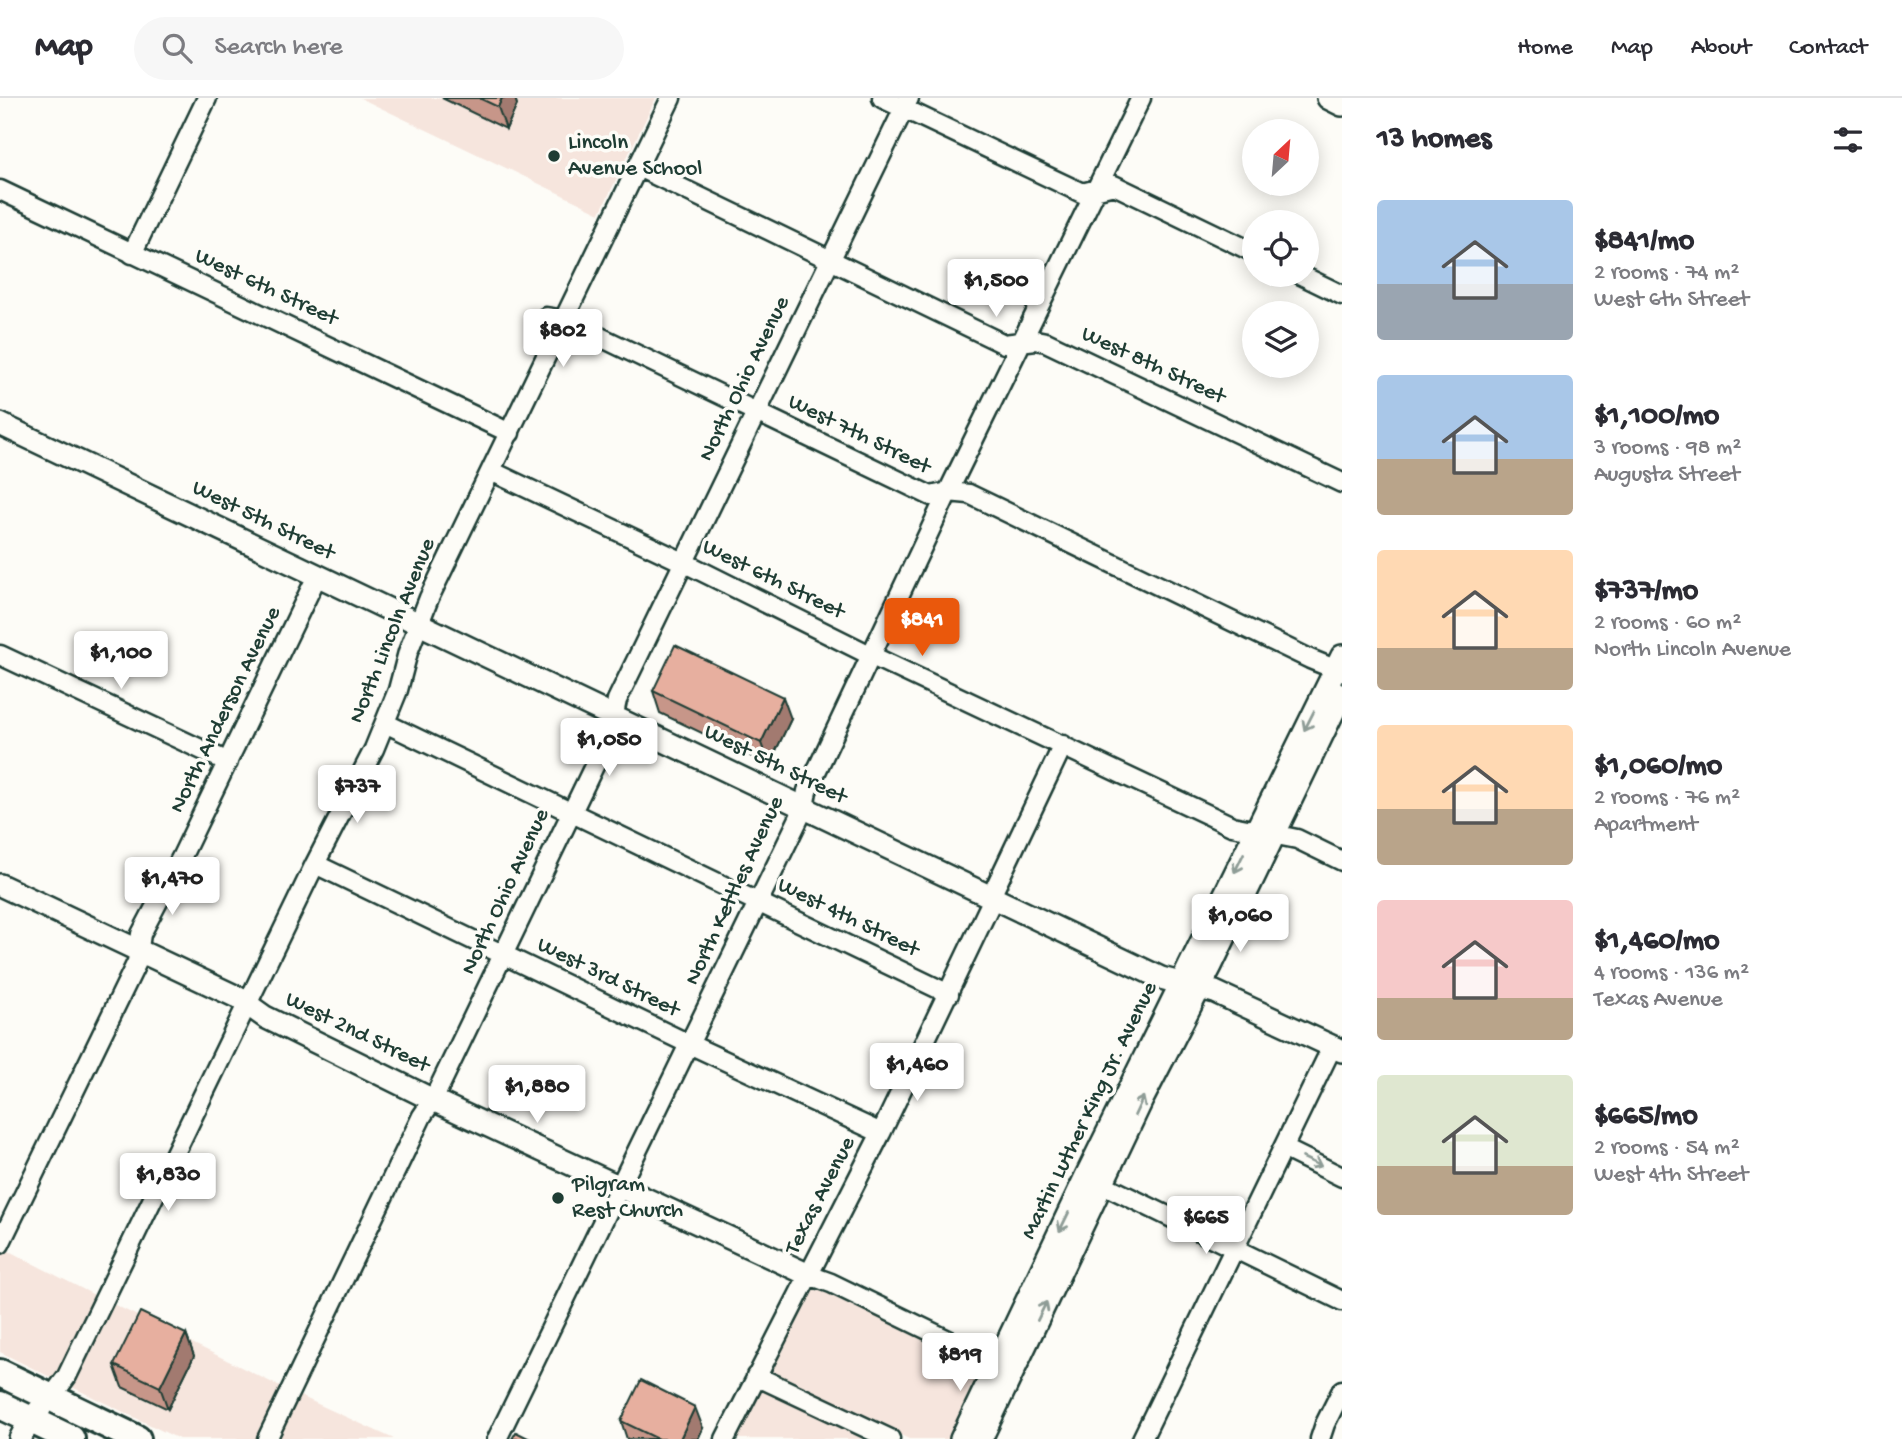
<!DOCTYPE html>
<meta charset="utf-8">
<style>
body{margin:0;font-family:"Gochi Hand",sans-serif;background:#f7f7f7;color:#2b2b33;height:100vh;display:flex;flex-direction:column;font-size:26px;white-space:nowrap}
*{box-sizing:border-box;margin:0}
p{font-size:23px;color:#7c7c81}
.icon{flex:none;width:38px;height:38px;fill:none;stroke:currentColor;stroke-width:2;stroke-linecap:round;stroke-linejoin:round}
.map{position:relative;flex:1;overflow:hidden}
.side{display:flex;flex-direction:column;background:#fff;width:560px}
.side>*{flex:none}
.needle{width:46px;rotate:26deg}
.buttons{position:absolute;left:1242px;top:21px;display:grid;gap:14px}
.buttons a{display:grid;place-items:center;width:77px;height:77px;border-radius:50%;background:#fff;box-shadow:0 4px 18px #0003;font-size:35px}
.price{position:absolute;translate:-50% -60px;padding:0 16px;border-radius:7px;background:#fff;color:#222;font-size:23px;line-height:46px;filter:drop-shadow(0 2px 4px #0008)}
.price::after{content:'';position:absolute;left:50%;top:42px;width:21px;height:16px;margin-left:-10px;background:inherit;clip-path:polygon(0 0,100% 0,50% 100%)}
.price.active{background:#ea580c;color:#fff}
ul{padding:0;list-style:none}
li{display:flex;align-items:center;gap:21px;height:175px;padding:0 35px}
li span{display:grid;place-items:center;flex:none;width:196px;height:140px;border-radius:7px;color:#555}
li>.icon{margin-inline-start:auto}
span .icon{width:84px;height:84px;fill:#fffc;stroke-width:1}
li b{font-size:30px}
h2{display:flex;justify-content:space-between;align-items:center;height:84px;padding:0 35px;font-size:30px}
header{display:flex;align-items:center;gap:42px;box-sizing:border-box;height:98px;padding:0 35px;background:#fff;border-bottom:2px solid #e1e1e2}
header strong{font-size:33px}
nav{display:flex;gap:38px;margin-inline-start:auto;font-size:24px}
.search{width:490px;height:63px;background:#f7f7f7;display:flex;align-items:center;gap:18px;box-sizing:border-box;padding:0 24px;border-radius:38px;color:#7c7c81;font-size:26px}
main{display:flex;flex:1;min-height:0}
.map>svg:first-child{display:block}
.built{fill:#f6e5dd}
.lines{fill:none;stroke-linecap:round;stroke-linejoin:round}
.minor-casing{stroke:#1f3d34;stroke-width:23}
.tertiary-casing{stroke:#1f3d34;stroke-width:26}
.primary-casing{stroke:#1f3d34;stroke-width:32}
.minor{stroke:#fdfcf7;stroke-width:18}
.tertiary{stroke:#fdfcf7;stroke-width:21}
.primary{stroke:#fdfcf7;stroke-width:26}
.wall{fill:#c79689;stroke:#1f3d34;stroke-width:2}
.shaded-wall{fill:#a27a6f;stroke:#1f3d34;stroke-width:2}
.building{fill:#e7af9f;stroke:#1f3d34;stroke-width:2}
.oneway{stroke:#8e9c96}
.poi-dot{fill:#1f3d34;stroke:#fdfcf7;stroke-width:2.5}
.labels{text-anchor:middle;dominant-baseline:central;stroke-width:7;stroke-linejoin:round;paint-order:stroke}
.poi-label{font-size:23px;fill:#1f3d34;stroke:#fdfcf7;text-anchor:start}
.street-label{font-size:23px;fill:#1f3d34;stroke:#fdfcf7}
</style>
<header>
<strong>Map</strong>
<div class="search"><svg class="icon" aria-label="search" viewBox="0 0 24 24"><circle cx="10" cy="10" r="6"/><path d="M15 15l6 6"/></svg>Search here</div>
<nav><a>Home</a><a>Map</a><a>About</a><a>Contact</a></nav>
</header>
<main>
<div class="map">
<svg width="1342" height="1341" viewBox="0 0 1342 1341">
<rect width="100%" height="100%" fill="#fdfcf7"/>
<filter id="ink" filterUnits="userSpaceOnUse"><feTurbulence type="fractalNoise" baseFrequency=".0143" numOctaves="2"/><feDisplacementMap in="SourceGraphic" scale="14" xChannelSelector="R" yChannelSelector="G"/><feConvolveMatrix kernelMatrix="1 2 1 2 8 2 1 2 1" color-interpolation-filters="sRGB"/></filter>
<g filter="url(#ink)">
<!-- built -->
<path class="built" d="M360 0H656L600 115Z
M5 1151 98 1199 56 1282 0 1254V1162Z
M811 1187 986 1270 954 1341H909L766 1274Z
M111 1205 283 1290 259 1341H179L70 1288Z
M759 1288 871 1341H733Z
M296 1296 394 1341H275Z"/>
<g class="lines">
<defs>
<path id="minor" d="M882 0 1082 95 1114 87 1255 155
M638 69 1004 246 1036 242 1046 244 1342 385
M0 92 510 335
M132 156 207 0
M1301 177 1342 197
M546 219 565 222 931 398 948 394 969 396 1310 561 1342 574
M491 373 683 464 872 558 1232 728 1297 741 1342 763
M0 557 228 664
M385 625 949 896
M315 766 689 946 881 1035
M1283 1050 1342 1079
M1092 1081 1342 1203
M0 1146 137 864 141 836 182 758 317 478
M809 1177 831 1185 1008 1271
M756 1278 890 1341
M51 1300 67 1278 315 766 374 651 398 592 408 554 429 500 671 0
M267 1341 422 1018 433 1002 610 635 617 602 909 0
M497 1341 804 710 807 693 948 394 1141 0
M725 1341 881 1035 989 809 995 790 1063 647
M1142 1341 1332 949
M1320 1341 1325 1326 1342 1292"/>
<path id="tertiary" d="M1328 0 1342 7
M0 326 1161 880 1215 894 1342 953
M0 787 237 899 265 919 433 1002 809 1177
M20 1341 30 1322 40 1311
M961 1341 1086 1078 1342 558
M981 1341 1142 1002 1211 868 1342 596"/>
<path id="primary" d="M0 1275 137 1341
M0 1307 71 1341"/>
</defs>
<!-- minor casing -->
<use href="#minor" class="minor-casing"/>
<!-- tertiary casing -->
<use href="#tertiary" class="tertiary-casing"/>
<!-- primary casing -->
<use href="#primary" class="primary-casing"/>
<!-- minor -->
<use href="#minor" class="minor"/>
<!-- tertiary -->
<use href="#tertiary" class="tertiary"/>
<!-- primary -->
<use href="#primary" class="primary"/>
</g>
<!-- wall -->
<path class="wall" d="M442 0H515L517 7 506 31Z
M653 593 791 621 769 667 660 615Z
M186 1236 194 1258 168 1311 122 1289 114 1267Z
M621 1323 703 1330 698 1341H627Z"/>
<!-- shaded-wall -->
<path class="shaded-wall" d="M502 0H515L517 7 506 31 498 9Z
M783 599 791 621 769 667 761 645Z
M186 1236 194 1258 168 1311 160 1289Z
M695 1309 703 1330 698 1341H680Z"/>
<!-- building -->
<path class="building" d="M479 0H502L498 9Z
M675 547 783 599 761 645 653 593Z
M140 1214 186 1236 160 1289 114 1267Z
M641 1282 695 1309 680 1341H658L621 1323Z
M516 1334 530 1341H512Z"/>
<!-- one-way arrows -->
<defs><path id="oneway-shaft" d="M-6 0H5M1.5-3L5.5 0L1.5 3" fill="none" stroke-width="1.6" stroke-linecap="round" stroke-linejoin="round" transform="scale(1.75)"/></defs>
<g class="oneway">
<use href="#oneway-shaft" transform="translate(1309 623) rotate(117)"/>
<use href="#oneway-shaft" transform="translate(1239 765) rotate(116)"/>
<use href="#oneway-shaft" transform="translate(1139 1008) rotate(-65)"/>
<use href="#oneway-shaft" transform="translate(1312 1064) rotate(26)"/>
<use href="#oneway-shaft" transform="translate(1064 1124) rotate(116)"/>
<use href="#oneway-shaft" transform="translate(1042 1213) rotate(-64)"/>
</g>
</g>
<!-- markers -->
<g class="poi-dot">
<circle cx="554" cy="58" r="7"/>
<circle cx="558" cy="1100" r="7"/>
</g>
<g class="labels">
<!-- poi labels -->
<g class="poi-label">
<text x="568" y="45">Lincoln<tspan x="568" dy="26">Avenue School</tspan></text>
<text x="572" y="1087">Pilgram<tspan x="572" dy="26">Rest Church</tspan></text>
</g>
<!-- street labels -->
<g class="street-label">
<text transform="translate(266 190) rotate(25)">West 6th Street</text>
<text transform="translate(1153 268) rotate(25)">West 8th Street</text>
<text transform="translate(745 281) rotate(-64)">North Ohio Avenue</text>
<text transform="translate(859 337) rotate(26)">West 7th Street</text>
<text transform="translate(263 423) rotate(26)">West 5th Street</text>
<text transform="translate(773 482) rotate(26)">West 6th Street</text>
<text transform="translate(393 533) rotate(-68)">North Lincoln Avenue</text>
<text transform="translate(226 612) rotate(-64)">North Anderson Avenue</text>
<text transform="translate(775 667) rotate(26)">West 5th Street</text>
<text transform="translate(735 793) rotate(-65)">North Kettles Avenue</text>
<text transform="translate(506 794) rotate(-65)">North Ohio Avenue</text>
<text transform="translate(848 820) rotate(26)">West 4th Street</text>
<text transform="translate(608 880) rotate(26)">West 3rd Street</text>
<text transform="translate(357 935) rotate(26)">West 2nd Street</text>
<text transform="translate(1090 1013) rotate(-64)">Martin Luther King Jr. Avenue</text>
<text transform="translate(821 1098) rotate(-63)">Texas Avenue</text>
</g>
</g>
</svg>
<div class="buttons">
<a><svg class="needle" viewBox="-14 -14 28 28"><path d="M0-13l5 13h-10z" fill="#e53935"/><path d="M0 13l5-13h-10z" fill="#7c7c81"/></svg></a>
<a><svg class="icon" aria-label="locate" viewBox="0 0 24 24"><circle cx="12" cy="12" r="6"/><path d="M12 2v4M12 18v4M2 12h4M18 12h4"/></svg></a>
<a><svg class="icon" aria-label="layers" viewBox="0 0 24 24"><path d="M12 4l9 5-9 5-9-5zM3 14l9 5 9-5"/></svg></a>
</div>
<b class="price" style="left:996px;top:221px">$1,500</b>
<b class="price" style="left:563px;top:271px">$802</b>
<b class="price active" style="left:922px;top:560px">$841</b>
<b class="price" style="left:121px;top:593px">$1,100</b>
<b class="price" style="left:609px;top:680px">$1,050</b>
<b class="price" style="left:357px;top:727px">$737</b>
<b class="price" style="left:172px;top:819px">$1,470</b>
<b class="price" style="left:1240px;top:856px">$1,060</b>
<b class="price" style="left:917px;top:1005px">$1,460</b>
<b class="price" style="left:537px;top:1027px">$1,880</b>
<b class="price" style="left:168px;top:1115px">$1,830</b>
<b class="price" style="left:1206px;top:1158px">$665</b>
<b class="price" style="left:960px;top:1295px">$819</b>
</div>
<section class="side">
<h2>13 homes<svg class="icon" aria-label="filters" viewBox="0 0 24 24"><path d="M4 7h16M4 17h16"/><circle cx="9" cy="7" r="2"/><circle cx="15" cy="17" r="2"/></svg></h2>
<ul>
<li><span style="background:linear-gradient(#a9c7e8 60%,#9aa5b1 0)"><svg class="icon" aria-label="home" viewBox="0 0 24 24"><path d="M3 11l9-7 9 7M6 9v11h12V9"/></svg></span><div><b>$841/mo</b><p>2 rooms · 74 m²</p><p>West 6th Street</p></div></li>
<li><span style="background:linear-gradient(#a9c7e8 60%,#b9a48a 0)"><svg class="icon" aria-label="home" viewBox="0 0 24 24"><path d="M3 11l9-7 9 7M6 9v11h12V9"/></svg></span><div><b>$1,100/mo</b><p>3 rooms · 98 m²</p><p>Augusta Street</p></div></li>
<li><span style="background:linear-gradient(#ffd9b3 70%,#b9a48a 0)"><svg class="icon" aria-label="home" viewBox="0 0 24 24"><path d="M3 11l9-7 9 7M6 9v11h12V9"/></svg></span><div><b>$737/mo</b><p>2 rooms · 60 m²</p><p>North Lincoln Avenue</p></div></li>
<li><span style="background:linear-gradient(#ffd9b3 60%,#b9a48a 0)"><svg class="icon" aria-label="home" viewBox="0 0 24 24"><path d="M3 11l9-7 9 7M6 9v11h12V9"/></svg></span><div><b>$1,060/mo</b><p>2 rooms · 76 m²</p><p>Apartment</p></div></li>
<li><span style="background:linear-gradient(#f6c9c9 70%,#b9a48a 0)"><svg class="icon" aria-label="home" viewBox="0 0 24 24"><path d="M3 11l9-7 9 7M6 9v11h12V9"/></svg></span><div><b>$1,460/mo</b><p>4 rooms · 136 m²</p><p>Texas Avenue</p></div></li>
<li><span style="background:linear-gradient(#dfe7d0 65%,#b9a48a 0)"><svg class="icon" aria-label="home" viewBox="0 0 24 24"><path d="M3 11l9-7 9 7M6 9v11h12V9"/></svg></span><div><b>$665/mo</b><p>2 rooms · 54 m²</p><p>West 4th Street</p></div></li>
</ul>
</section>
</main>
